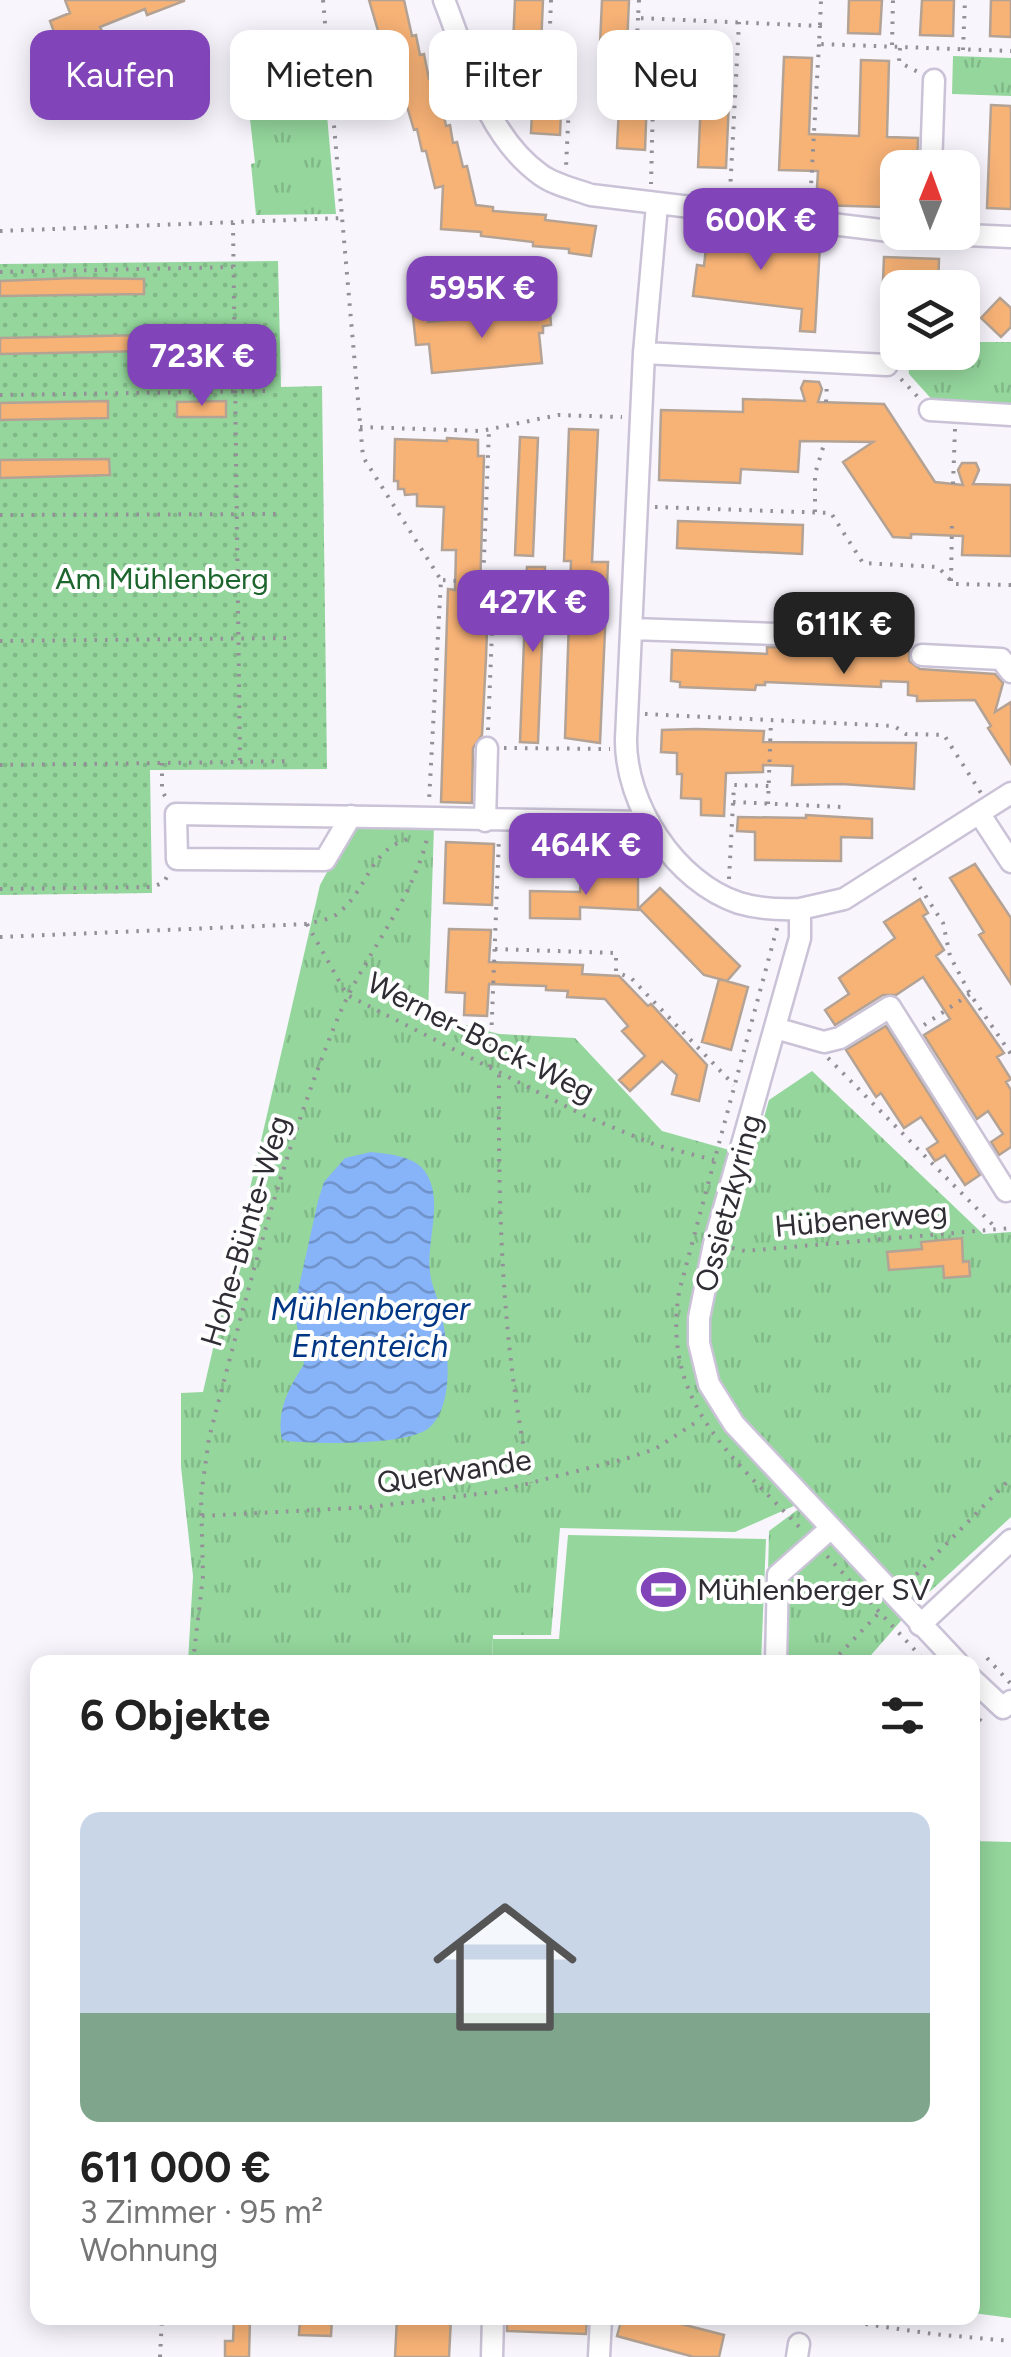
<!DOCTYPE html>
<html lang="de">
<meta charset="utf-8">
<style>
body{margin:0;font-family:Figtree,sans-serif;background:#f6f6f6;color:#222;height:100vh;display:flex;flex-direction:column;font-size:38px;white-space:nowrap}
*{box-sizing:border-box;margin:0}
p{font-size:32px;color:#767676}
.icon{flex:none;width:55px;height:55px;fill:none;stroke:currentColor;stroke-width:2;stroke-linecap:round;stroke-linejoin:round}
.map{position:relative;flex:1;overflow:hidden}
.panel{position:absolute;left:30px;top:1655px;width:950px;height:670px;display:flex;flex-direction:column;background:#fff;border-radius:20px;box-shadow:0 5px 25px #0003}
.panel>*{flex:none}
.hud{position:absolute;left:30px;top:30px;width:952px;height:90px;display:flex;gap:20px}
.needle{width:65px;rotate:1deg}
.buttons{position:absolute;left:880px;top:150px;display:grid;gap:20px}
.buttons a{display:grid;place-items:center;width:100px;height:100px;border-radius:20px;background:#fff;box-shadow:0 5px 25px #0003;font-size:50px}
.price{position:absolute;translate:-50% -85px;padding:0 22px;border-radius:20px;background:#8144b9;color:#fff;font-size:32px;line-height:65px;filter:drop-shadow(0 2px 5px #0008)}
.price::after{content:'';position:absolute;left:50%;top:60px;width:30px;height:22px;margin-left:-15px;background:inherit;clip-path:polygon(0 0,100% 0,50% 100%)}
.price.active{background:#222;color:#fff}
ul{padding:0;list-style:none}
li{display:grid;align-content:center;gap:20px;height:530px;padding:0 50px}
li+li{border-top:2px solid #e0e0e0}
li span{display:grid;place-items:center;height:310px;border-radius:20px;color:#555}
li>.icon{margin-inline-start:auto}
span .icon{width:180px;height:180px;fill:#fffc;stroke-width:1}
li b{font-size:42px}
h2{display:flex;justify-content:space-between;align-items:center;height:120px;padding:0 50px;font-size:42px}
.pill{padding:0 35px;border-radius:20px;background:#fff;box-shadow:0 5px 25px #0003;font-size:35px;line-height:90px}
.pill.active{background:#8144b9;color:#fff}
.map>svg:first-child{display:block}
.grass{fill:url(#grass-tufts)}
.garden{fill:url(#garden-dots)}
.pitch{fill:#94d69c}
.water{fill:url(#water-waves)}
.building{fill:#f7b276;stroke:#b4a394;stroke-width:2.5}
.lines{fill:none;stroke-linecap:round;stroke-linejoin:round}
.minor-casing{stroke:#cac2d6;stroke-width:25}
.path{stroke:#939097;stroke-width:4;stroke-dasharray:2.5 8;stroke-linecap:butt}
.minor{stroke:#fff;stroke-width:20}
.labels{text-anchor:middle;dominant-baseline:central;stroke-width:8;stroke-linejoin:round;paint-order:stroke}
.park-label{font-size:30px;fill:#1c652d;stroke:#fff}
.street-label{font-size:30px;fill:#302d34;stroke:#fff}
.poi-label{font-size:30px;fill:#302d34;stroke:#fff;text-anchor:start}
.water-label{font-size:32px;font-style:italic;fill:#003784;stroke:#fff}
</style>
<div class="map">
<svg width="1011" height="2357" viewBox="0 0 1011 2357">
<defs>
<pattern id="grass-tufts" width="24" height="20" patternUnits="userSpaceOnUse" patternTransform="scale(2.5)"><rect width="24" height="20" fill="#94d69c"/><path d="M3 7l-1-3M5 7V3M7 7l1-3M15 17l-1-3M17 17v-4M19 17l1-3" fill="none" stroke="#80b887"/></pattern>
<pattern id="garden-dots" width="8" height="8" patternUnits="userSpaceOnUse" patternTransform="scale(2.5)"><rect width="8" height="8" fill="#94d69c"/><path d="M2 2h.1M6 6h.1" fill="none" stroke="#80b887" stroke-width="1.8" stroke-linecap="round"/></pattern>
<pattern id="water-waves" width="16" height="10" patternUnits="userSpaceOnUse" patternTransform="scale(2.5)"><rect width="16" height="10" fill="#87b4f9"/><path d="M0 5q4-4 8 0t8 0" fill="none" stroke="#6f93ca"/></pattern>
</defs>
<rect width="100%" height="100%" fill="#f8f5fd"/>
<!-- grass -->
<path class="grass" d="M321 50 336 214 256 215 251 164 255 163 243 58Z
M953 56 1011 58V96L952 94Z
M963 342H1011V406L936 404 909 374 907 353 962 352Z
M355 821 434 825 428 1015 499 1034 575 1038 662 1131 733 1151C711 1232 662 1334 714 1412 737 1445 769 1475 796 1505L735 1532 560 1528 551 1635H493L492 1662H188L193 1576 181 1467V1393L203 1392 320 885Z
M812 1071 983 1234 1011 1232V1517L913 1607 865 1662H766L769 1531 812 1499 732 1407 714 1367 707 1318 769 1100Z"/>
<!-- garden -->
<path class="garden" d="M278 261 281 387 322 386 327 769 150 770 152 893 0 895V264Z"/>
<!-- pitch -->
<path class="pitch" d="M568 1535 766 1539 761 1662H492L493 1639H559Z
M973 1841 1011 1842V2318L973 2313Z"/>
<!-- water -->
<path class="water" d="M371 1152C389 1154 416 1156 426 1173 444 1201 426 1241 430 1272 431 1287 440 1301 442 1316 448 1348 455 1403 430 1427 411 1446 315 1444 287 1441L282 1439C276 1410 289 1388 304 1364L294 1309 318 1201 324 1182 345 1158Z"/>
<!-- building -->
<path class="building" d="M65 0H184V1L147 15 145 9 100 27 103 33 81 42 78 35 58 43 50 21 70 13Z
M369 0H404L412 36 416 35 420 55 424 54 429 79H432L438 101 441 100 446 126 450 125 453 143 457 142 463 167 467 166 476 205 493 207V211L546 215 545 220 596 226 591 256 569 253V249L533 246V242L481 236V232L441 229 443 186 435 188 426 151H422L417 129 414 130 400 83 396 84 392 62 389 63 384 40 381 41Z
M515 0H543L540 68 512 67Z
M602 0H629L626 68 599 67Z
M849 0H882L880 34 848 33Z
M922 0H954L953 36 920 35Z
M991 0H1011V37L990 36Z
M703 54 731 55 726 168 698 167Z
M784 57 812 58 809 134 859 136 861 60 889 61 887 137 918 138 917 168H885L884 207 816 205 818 171 779 170Z
M534 68 563 69 560 135 531 133Z
M621 68 648 69 645 150 617 148Z
M991 105 1011 106V209L987 208Z
M708 229 787 238 786 243 820 245 815 332 800 331 802 309 693 296 697 265 704 266Z
M884 257 939 259 938 288H898V306L882 305Z
M75 278 144 279V294L0 296V281Z
M1000 298 1011 308V327L1001 337 981 318Z
M550 311 551 325 543 326V333H539L542 363 432 373 429 344 416 345 413 316 428 314V322Z
M146 335 147 351 0 354V338Z
M804 381 819 382 822 389 818 402 884 404 935 482 963 485 958 470 962 463H976L979 470 973 484 1011 485V556L962 555 963 536 911 534V538L893 537 843 462 873 442 800 441 798 472 741 469 740 483 659 480 661 410 743 412V399L805 401 801 388Z
M108 401V418L0 420V403Z
M226 401V417H177V402Z
M569 429 598 430 592 562H608L600 743 565 738 571 561H564Z
M520 437 538 438 533 556 515 555Z
M447 438 478 440V456H484L480 590 484 591V603L488 604 486 658 482 735 473 748 472 803 441 802 448 589 455 590 456 550H442L444 507 417 506V494L405 495 404 489H398V481H394L395 439 447 441Z
M109 459 110 475 0 478V460Z
M678 521 803 525 802 554 677 548Z
M527 567H545L538 743 520 742Z
M767 647 909 651V661L920 669 995 674 1003 683 995 712 1011 702V764L988 728 991 726 975 700 917 701V696L908 695V682L881 681V687L765 682V685H756L755 690 680 687V682L671 681 672 650 767 654Z
M696 729 764 731 763 742 916 743 914 789 842 784 792 785 793 766 763 765V772L726 773 724 816 701 815V799L681 798 682 774H677V753L661 752 662 730Z
M806 815 872 819V838L841 837V861L755 860V832L737 831 738 817 806 818Z
M446 842 494 844 492 905 444 903Z
M975 864 1011 918V984L979 935 984 932 950 878Z
M581 876 638 877V910L580 907V919L530 918V891L580 892Z
M660 888 740 966 727 981 704 975 639 908Z
M920 899 928 913 923 916 944 950 936 956 1004 1053 997 1057 1011 1079 1006 1082 1011 1090V1147L999 1155 991 1142 1003 1134 988 1111 977 1119 924 1035 950 1019 923 977 896 995H883L835 1025 825 1010 849 994 839 978 895 938 884 922Z
M449 929 491 930 489 962 583 965 582 974 619 976 648 1006 651 1004 707 1065 699 1101 672 1094 677 1075 662 1061 630 1091 619 1080 645 1056 622 1031 628 1026 605 999 567 997 568 991 546 990V986L489 984 487 1016 464 1015 465 993 446 992Z
M719 979 748 987 731 1050 702 1042Z
M886 1026 980 1175 965 1185 945 1155 935 1161 927 1149 938 1142 921 1117 904 1128 881 1093 876 1097 846 1050Z
M962 1238 963 1262 969 1261 970 1276 944 1278 943 1266 889 1270 887 1252 922 1249 921 1242Z
M234 2318H250L249 2357H225V2341H233Z
M300 2318H332L331 2336 299 2335Z
M397 2318H451L449 2357H395Z
M507 2318H587L586 2334 507 2331Z
M622 2318H658L724 2335 719 2357H694L617 2336Z"/>
<g class="lines">
<defs>
<path id="minor" d="M444 0C468 60 485 135 541 175 555 185 574 189 591 195L898 232
M931 168 934 80
M657 205 644 353 626 739C625 804 675 882 739 903 759 909 779 910 800 909
M898 232 1011 237
M644 353 887 365
M930 410 1011 415
M632 629 896 638
M922 655 1001 659 1011 672
M979 813 1011 862
M351 816 325 860 177 859 176 814C334 816 491 819 649 822
M485 821 487 748
M775 1028 824 1042 840 1038 890 1007 1006 1191
M920 1625 1011 1540
M776 1662 778 1575 830 1529
M957 1662 734 1424 709 1384 699 1343V1318L714 1244 800 938V909L844 899 1011 793
M972 1679 1003 1708 1011 1701
M492 2357 493 2318
M599 2357 601 2318
M797 2357 799 2344"/>
</defs>
<!-- minor casing -->
<use href="#minor" class="minor-casing"/>
<!-- path -->
<path class="path" d="M323 0 363 457 441 580 429 801
M551 0 549 52 571 59 566 168
M639 0 638 18 820 26 819 44 1011 51
M638 18 636 57 654 61 651 184
M820 25 821 0
M892 45 893 0
M900 48 899 62 918 72
M963 50 965 0
M730 192 739 22
M810 204 819 44
M0 231 342 218
M0 272 233 267
M901 379 918 397
M0 395 270 391
M826 402 827 382
M360 427 481 431 558 415 622 417
M953 484 955 429
M655 507 831 513 863 563 938 567 954 584 1011 585
M815 512V474L825 441
M0 515 281 514
M443 580 483 583
M951 581 952 524
M0 641 288 638
M645 714 894 726 906 734 944 735 981 793
M488 730 494 583H483L489 430
M504 748 610 749
M240 762 291 761
M162 763V791L168 801
M0 765 240 762 233 223
M733 802 843 807
M768 804 771 720
M914 878 943 923 950 956 970 994 1011 1054
M729 879 734 785 769 786
M0 889 153 887 164 882 169 873
M307 924 347 995 585 1116 656 1145 714 1160
M777 928 679 1292C661 1404 734 1458 803 1531
M0 937 307 924C317 921 330 920 337 914 370 889 367 849 412 838
M495 949 616 953V972L631 978 734 1085
M924 1025 970 994
M828 1058 997 1229
M490 1067 499 837
M499 1075C498 1211 502 1351 531 1483
M732 1248 745 1251 1011 1228
M202 1516 370 1507 495 1492 628 1458 655 1449 701 1419
M827 1556 926 1662
M909 1582 1011 1478
M987 1658 1011 1684
M193 1662 203 1576 201 1496 209 1438C246 1297 282 1154 337 1020 363 956 412 903 428 835
M832 1662 878 1614
M972 1712 983 1723 986 1719
M824 2318 933 2334 1011 2341
M160 2357 162 2318"/>
<!-- minor -->
<use href="#minor" class="minor"/>
</g>
<!-- icons -->
<defs>
<symbol id="stadium-bare" viewBox="-9 -9 18 18"><path d="M0-5a6.5 5 0 1 0 0 10a6.5 5 0 1 0 0-10ZM-3.5-1.8h7v3.6h-7Z" fill="#8144b9" stroke="#fff" stroke-width="2.5" paint-order="stroke"/></symbol>
</defs>
<g fill-rule="evenodd">
<use href="#stadium-bare" x="632" y="1558" width="63" height="63"/>
</g>
<g class="labels">
<!-- park labels -->
<g class="park-label">
<text x="162" y="578">Am Mühlenberg</text>
</g>
<!-- street labels -->
<g class="street-label">
<text transform="translate(481 1037) rotate(27)">Werner-Bock-Weg</text>
<text transform="translate(728 1203) rotate(-75)">Ossietzkyring</text>
<text transform="translate(861 1219) rotate(-5)">Hübenerweg</text>
<text transform="translate(245 1231) rotate(-73)">Hohe-Bünte-Weg</text>
<text transform="translate(454 1471) rotate(-9)">Querwande</text>
</g>
<!-- poi labels -->
<g class="poi-label">
<text x="697" y="1589">Mühlenberger SV</text>
</g>
<!-- water labels -->
<g class="water-label">
<text x="370" y="1309">Mühlenberger<tspan x="370" dy="37">Ententeich</tspan></text>
</g>
</g>
</svg>
<div class="buttons">
<a><svg class="needle" viewBox="-14 -14 28 28"><path d="M0-13l5 13h-10z" fill="#e53935"/><path d="M0 13l5-13h-10z" fill="#767676"/></svg></a>
<a><svg class="icon" aria-label="layers" viewBox="0 0 24 24"><path d="M12 4l9 5-9 5-9-5zM3 14l9 5 9-5"/></svg></a>
</div>
<b class="price" style="left:761px;top:273px">600K €</b>
<b class="price" style="left:482px;top:341px">595K €</b>
<b class="price" style="left:202px;top:409px">723K €</b>
<b class="price" style="left:533px;top:655px">427K €</b>
<b class="price active" style="left:844px;top:677px">611K €</b>
<b class="price" style="left:586px;top:898px">464K €</b>
<div class="hud">
<a class="pill active">Kaufen</a>
<a class="pill">Mieten</a>
<a class="pill">Filter</a>
<a class="pill">Neu</a>
</div>
<section class="panel">
<h2>6 Objekte<svg class="icon" aria-label="filters" viewBox="0 0 24 24"><path d="M4 7h16M4 17h16"/><circle cx="9" cy="7" r="2"/><circle cx="15" cy="17" r="2"/></svg></h2>
<ul>
<li><span style="background:linear-gradient(#c9d6e8 65%,#7fa58c 0)"><svg class="icon" aria-label="home" viewBox="0 0 24 24"><path d="M3 11l9-7 9 7M6 9v11h12V9"/></svg></span><div><b>611 000 €</b><p>3 Zimmer · 95 m²</p><p>Wohnung</p></div></li>
</ul>
</section>
</div>
